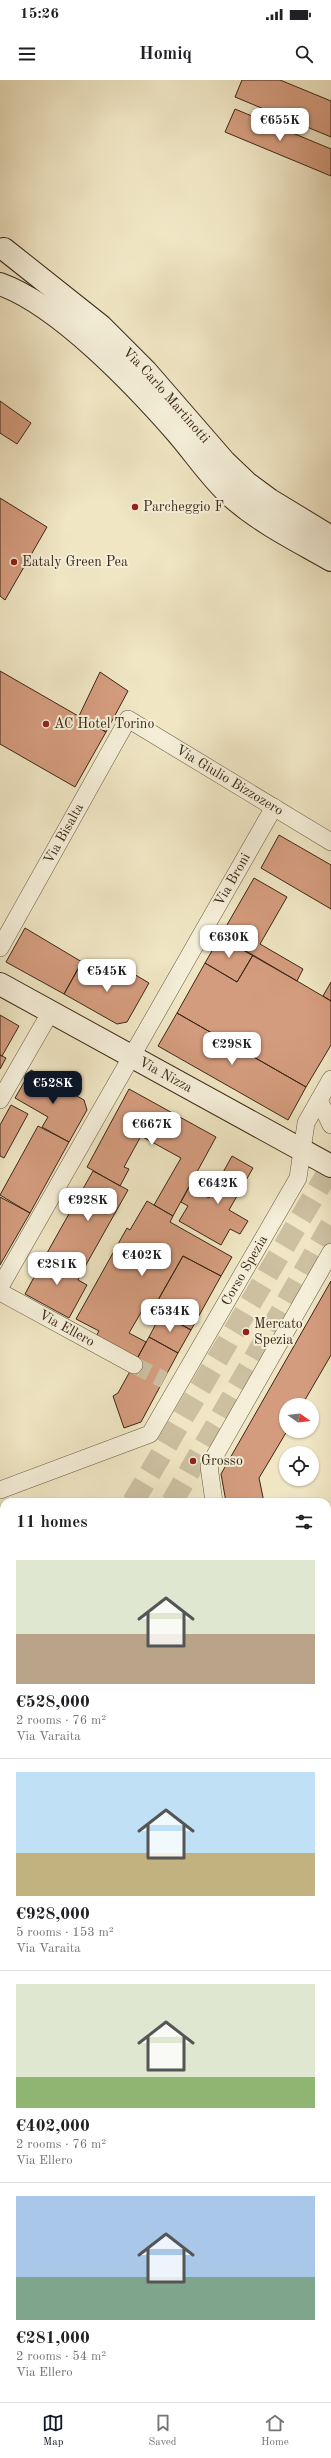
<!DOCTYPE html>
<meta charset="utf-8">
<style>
body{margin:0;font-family:"Old Standard TT",serif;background:#f2f2f2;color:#202124;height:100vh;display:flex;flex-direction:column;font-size:15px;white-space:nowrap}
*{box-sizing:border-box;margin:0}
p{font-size:13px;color:#757577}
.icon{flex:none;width:22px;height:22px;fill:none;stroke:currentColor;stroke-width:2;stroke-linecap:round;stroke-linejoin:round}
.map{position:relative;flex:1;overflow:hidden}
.sheet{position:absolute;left:0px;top:1418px;width:331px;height:904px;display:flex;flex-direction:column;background:#fff;border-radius:12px 12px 0 0;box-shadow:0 1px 3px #0004}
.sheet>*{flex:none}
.needle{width:26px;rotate:104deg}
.fabs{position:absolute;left:279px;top:1318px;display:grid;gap:8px}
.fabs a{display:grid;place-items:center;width:40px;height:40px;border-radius:50%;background:#fff;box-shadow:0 1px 3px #0004;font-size:20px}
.price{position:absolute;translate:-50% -34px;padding:0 9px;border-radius:8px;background:#fff;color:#222;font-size:13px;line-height:26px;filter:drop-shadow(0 1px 2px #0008)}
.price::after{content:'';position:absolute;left:50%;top:24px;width:12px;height:9px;margin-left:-6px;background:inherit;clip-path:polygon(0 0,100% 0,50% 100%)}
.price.on{background:#111827;color:#fff}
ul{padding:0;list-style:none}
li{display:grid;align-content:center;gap:8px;height:212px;padding:0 16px}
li+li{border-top:1px solid #e0e0e0}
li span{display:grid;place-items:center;height:124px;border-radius:0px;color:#555}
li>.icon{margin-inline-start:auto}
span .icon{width:72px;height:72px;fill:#fffc;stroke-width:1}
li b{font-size:17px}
h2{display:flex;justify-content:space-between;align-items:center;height:48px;padding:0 16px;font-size:17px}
.status{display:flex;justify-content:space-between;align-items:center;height:28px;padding:0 20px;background:#fff;direction:ltr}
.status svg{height:11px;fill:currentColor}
header{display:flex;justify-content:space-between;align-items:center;height:52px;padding:0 16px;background:#fff;font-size:18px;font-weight:800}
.tabs{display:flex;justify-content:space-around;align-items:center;height:56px;border-top:1px solid #e0e0e0;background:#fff;font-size:11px;color:#757577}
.tabs a{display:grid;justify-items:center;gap:2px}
.tabs .on{color:#111827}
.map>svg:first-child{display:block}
.building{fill:#d49c7e;stroke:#3b2817}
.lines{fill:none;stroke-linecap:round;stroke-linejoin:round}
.street-tunnel{stroke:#ccc0a1;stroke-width:17;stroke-dasharray:17 8;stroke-linecap:butt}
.secondary-tunnel{stroke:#ccc0a1;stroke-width:22;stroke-dasharray:22 11;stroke-linecap:butt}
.street-casing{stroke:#685842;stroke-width:18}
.secondary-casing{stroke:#3b2817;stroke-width:24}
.street{stroke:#f5efd9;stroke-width:17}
.secondary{stroke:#f5efd9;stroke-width:22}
.poi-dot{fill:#8f2418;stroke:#f5efd9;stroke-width:1.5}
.labels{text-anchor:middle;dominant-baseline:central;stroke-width:4;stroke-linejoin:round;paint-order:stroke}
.street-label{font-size:14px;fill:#3b2817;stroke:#f5efd9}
.poi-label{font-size:14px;fill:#3b2817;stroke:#f5efd9;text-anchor:start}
</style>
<div class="status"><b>15:26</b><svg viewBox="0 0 49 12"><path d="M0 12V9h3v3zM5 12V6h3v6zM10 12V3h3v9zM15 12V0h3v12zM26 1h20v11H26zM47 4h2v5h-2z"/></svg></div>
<header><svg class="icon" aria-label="menu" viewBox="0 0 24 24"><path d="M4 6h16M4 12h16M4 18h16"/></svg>Homiq<svg class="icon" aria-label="search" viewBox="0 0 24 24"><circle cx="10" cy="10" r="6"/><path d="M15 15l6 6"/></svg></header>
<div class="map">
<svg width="331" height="2322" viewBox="0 0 331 2322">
<rect width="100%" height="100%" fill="#f0e6c4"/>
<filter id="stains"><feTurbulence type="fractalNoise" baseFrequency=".005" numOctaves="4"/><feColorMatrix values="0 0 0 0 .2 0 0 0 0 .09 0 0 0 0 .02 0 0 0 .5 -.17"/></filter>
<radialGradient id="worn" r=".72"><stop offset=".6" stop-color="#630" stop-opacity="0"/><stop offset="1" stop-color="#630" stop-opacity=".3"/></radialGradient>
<!-- building -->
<path class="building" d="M242 0H280L331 21V57L235 17Z
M235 29 331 69V96L225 52Z
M0 321 31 343 17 364 0 353Z
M0 418 47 447 5 520 0 516Z
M0 591 106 652 75 707 0 664Z
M100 592 128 611 106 652 79 636Z
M279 755 331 785V829L261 788Z
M254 798 287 817 260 864 303 889 297 901 220 857Z
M25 848 82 882 64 914 6 882Z
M220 857 253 875 237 902 205 883Z
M253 875 331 921V965L306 1007 177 933 205 883 237 902Z
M81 883 114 902 122 887 149 903 127 942 117 944 64 914Z
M331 902V921L323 916Z
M177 933 306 1007 288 1040 158 966Z
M0 935 19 946 2 976 0 975Z
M0 975 6 978 0 989Z
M31 990 84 1020 87 1030 69 1062 42 1047 48 1037 15 1018Z
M129 1009 216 1057 173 1136 154 1125 181 1078 141 1056 124 1087 129 1089 120 1106 87 1087Z
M11 1025 28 1034 4 1078 0 1076V1045Z
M38 1046 69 1062 30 1133 0 1115Z
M232 1076 253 1088 229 1130 248 1141 240 1154 230 1149 221 1165 179 1141 188 1126 181 1122 189 1107 209 1118Z
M93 1091 128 1110 82 1192 47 1173Z
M0 1117 30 1133 0 1185Z
M147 1121 173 1136 170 1142 232 1177 221 1196 183 1176 153 1229 161 1234 159 1238 143 1229 129 1253 146 1262 136 1281 95 1258 99 1251 76 1239 127 1148 130 1150Z
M47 1173 82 1192 78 1200 87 1205 69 1238 25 1214Z
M183 1176 221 1196 191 1250 153 1229Z
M331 1201V1275L302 1325H286L287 1351 259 1398 264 1422H226L221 1394Z
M161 1234 191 1250 178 1273 149 1257Z
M149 1257 178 1273 141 1342 124 1348 113 1316 118 1313Z
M331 1439V1511L327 1509V1453Z
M327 1545 331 1547 327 1565Z
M327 1741 331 1743V1785L327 1783Z
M331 1826V1843L327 1841V1833Z
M0 1856 4 1858V1868L0 1875Z
M327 1903 331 1905V1919L327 1916Z
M330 1918 331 1919V2139L327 2136V1924Z
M0 1930 4 1932V1969L0 1967Z
M0 1977 4 1979V2001L0 1999Z
M0 2169 4 2170V2193L0 2205Z
M0 2249 4 2250V2288L0 2286Z
M327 2273 331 2274V2297L327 2315Z
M99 2318H326L325 2322H98Z"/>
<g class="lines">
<!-- street-tunnel -->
<path class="street-tunnel" d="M134 1285 164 1300"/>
<!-- secondary-tunnel -->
<path class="secondary-tunnel" d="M133 1422 331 1087
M172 1422 331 1145
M0 1647 4 1640
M0 1723 4 1716"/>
<defs>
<g id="street">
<path id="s1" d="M0 868 128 639 331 762"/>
<path d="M0 1020 50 933"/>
<path d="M319 1020 331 1045"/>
<path id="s2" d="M0 1207 274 727"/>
<path id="s3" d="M0 1212 134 1285"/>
<path id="s4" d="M0 1410 150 1354 298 1098 306 1043 331 999"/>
<path d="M214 1422 209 1386 331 1172"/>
<path d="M327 1624 331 1612"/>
<path d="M327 1699 331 1701"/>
<path d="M0 1905 4 1907"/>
<path d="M0 2058 4 2048"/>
</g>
<g id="secondary">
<path id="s5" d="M4 169 101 246 146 291 225 382 247 403 270 420 331 457"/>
<path d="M0 204C59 225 135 305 177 353 196 375 212 400 234 419 263 444 298 461 331 480"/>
<path id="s6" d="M0 904 331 1086"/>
<path d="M0 1443 4 1449"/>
<path d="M0 1550 4 1571"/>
<path d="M327 1603 331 1605"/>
<path d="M0 1624 4 1618"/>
<path d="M0 1739 4 1732"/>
</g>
</defs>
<!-- street casing -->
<use href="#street" class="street-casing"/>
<!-- secondary casing -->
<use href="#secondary" class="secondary-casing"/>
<!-- street -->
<use href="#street" class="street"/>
<!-- secondary -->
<use href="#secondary" class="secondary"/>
</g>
<!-- markers -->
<g class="poi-dot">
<circle cx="135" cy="427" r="4"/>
<circle cx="14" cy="482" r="4"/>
<circle cx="46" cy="644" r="4"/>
<circle cx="246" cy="1252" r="4"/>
<circle cx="193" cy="1381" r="4"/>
</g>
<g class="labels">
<!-- street labels -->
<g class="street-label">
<text stroke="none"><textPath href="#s5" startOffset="219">Via Carlo Martinotti</textPath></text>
<text stroke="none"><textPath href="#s1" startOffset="381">Via Giulio Bizzozero</textPath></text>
<text stroke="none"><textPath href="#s1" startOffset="131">Via Bisalta</textPath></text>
<text stroke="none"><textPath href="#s2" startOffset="469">Via Broni</textPath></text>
<text stroke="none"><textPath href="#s6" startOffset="189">Via Nizza</textPath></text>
<text stroke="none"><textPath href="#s4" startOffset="349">Corso Spezia</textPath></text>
<text stroke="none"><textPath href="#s3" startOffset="76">Via Ellero</textPath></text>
</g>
<!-- poi labels -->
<g class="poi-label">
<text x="143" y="427">Parcheggio F</text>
<text x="22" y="482">Eataly Green Pea</text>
<text x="54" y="644">AC Hotel Torino</text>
<text x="254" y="1244">Mercato<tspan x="254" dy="16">Spezia</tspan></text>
<text x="201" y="1381">Grosso</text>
</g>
</g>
<rect width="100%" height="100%" filter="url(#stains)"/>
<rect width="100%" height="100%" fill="url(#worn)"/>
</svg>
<div class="fabs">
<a><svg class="needle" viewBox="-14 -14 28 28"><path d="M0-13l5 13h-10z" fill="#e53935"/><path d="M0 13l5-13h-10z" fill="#757577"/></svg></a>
<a><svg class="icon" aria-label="locate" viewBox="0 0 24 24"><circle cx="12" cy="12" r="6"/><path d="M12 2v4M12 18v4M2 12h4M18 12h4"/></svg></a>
</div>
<b class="price" style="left:280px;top:62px">€655K</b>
<b class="price" style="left:229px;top:879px">€630K</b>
<b class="price" style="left:107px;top:913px">€545K</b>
<b class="price" style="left:232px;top:986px">€298K</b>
<b class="price on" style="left:53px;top:1025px">€528K</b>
<b class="price" style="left:152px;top:1066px">€667K</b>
<b class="price" style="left:218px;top:1125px">€642K</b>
<b class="price" style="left:88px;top:1142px">€928K</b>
<b class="price" style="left:142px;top:1197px">€402K</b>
<b class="price" style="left:57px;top:1206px">€281K</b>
<b class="price" style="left:170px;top:1253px">€534K</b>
<section class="sheet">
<h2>11 homes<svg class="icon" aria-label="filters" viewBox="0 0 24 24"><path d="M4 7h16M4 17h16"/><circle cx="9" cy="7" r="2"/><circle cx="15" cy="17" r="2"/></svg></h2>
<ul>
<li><span style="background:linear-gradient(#dfe7d0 60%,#b9a48a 0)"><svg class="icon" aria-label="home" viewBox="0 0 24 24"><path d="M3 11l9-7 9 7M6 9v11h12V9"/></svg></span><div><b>€528,000</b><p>2 rooms · 76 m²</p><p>Via Varaita</p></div></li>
<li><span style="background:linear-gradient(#bfe0f5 65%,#c2b280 0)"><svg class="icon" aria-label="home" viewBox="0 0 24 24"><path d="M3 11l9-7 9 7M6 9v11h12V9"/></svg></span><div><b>€928,000</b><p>5 rooms · 153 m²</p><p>Via Varaita</p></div></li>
<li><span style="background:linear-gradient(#dfe7d0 75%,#8fb573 0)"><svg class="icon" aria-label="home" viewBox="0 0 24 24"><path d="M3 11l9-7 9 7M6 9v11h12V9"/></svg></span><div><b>€402,000</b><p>2 rooms · 76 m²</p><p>Via Ellero</p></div></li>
<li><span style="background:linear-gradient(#a9c7e8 65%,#7fa58c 0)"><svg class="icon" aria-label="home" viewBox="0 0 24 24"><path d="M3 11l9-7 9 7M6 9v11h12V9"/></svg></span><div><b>€281,000</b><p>2 rooms · 54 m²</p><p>Via Ellero</p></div></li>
</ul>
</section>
</div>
<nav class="tabs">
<a class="on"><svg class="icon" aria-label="map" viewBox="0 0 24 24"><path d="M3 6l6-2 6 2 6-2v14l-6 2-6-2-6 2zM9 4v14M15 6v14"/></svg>Map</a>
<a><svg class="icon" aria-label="saved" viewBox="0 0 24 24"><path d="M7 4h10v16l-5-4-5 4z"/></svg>Saved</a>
<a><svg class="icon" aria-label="home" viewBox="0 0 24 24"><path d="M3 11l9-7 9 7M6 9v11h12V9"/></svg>Home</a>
</nav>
